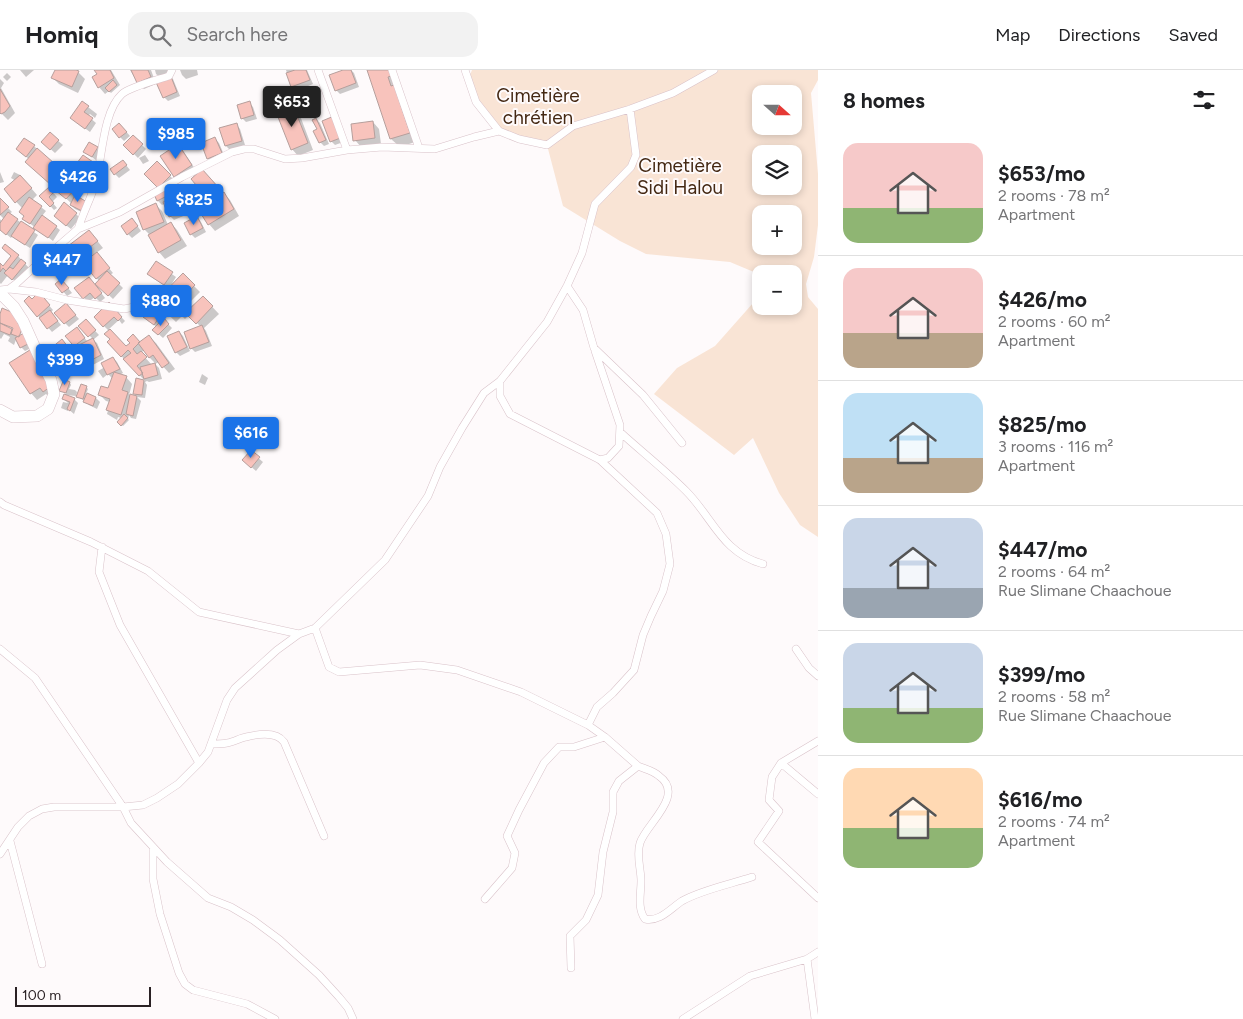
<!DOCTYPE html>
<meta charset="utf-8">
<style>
body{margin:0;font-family:Figtree,sans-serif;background:#f2f2f2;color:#202124;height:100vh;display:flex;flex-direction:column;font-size:19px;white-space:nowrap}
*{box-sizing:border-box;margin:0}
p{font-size:16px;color:#757577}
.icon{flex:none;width:28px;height:28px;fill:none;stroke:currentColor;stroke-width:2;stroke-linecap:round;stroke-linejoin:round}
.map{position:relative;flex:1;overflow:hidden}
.sheet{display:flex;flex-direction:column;background:#fff;width:425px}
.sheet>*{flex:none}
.needle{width:32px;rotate:111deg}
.buttons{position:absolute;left:752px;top:15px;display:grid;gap:10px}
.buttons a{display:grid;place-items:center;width:50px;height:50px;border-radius:10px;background:#fff;box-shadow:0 2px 8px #0003;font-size:25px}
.scale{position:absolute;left:15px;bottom:12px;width:136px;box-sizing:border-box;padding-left:5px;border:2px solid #2a2124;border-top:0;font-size:14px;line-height:18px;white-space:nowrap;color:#2a2124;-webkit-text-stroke:4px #fefafb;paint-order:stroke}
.price{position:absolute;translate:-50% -42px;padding:0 11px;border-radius:5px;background:#1a73e8;color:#fff;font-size:16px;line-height:32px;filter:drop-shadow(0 1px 2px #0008)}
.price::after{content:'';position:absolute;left:50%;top:30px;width:15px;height:11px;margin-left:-8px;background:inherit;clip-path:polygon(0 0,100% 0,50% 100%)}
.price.selected{background:#222;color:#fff}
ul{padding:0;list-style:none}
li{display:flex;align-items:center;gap:15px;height:125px;padding:0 25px}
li+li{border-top:1px solid #e0e0e0}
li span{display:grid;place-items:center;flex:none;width:140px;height:100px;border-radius:15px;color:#555}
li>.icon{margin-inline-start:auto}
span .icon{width:60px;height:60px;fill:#fffc;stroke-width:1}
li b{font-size:21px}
h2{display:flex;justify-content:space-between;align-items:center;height:60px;padding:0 25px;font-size:21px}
header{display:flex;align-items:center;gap:30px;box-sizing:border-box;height:70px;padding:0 25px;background:#fff;border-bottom:1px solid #e0e0e0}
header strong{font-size:24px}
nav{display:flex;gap:28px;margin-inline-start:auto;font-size:18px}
.search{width:350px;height:45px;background:#f2f2f2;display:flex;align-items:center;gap:12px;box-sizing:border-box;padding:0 18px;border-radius:15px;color:#757577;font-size:19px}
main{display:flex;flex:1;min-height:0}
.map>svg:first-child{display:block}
.green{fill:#f9e4d5;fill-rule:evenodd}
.shadow{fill:#0003;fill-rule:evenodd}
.building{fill:#f8c3bc;stroke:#b69f9c}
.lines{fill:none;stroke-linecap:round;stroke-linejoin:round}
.minor-casing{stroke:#d9c2c9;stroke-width:8}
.primary-casing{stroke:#d9c2c9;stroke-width:12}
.minor{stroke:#fff;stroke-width:7}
.primary{stroke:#fff;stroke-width:11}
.labels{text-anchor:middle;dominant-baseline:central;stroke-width:4;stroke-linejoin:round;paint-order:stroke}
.park-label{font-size:19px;fill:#442813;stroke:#fefafb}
</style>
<header>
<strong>Homiq</strong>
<div class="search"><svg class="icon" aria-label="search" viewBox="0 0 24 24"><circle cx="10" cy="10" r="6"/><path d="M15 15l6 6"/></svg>Search here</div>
<nav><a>Map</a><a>Directions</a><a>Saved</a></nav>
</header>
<main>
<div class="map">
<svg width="818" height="949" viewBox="0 0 818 949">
<rect width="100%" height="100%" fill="#fefafb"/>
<!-- green -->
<path class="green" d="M472 0H818V10L811 23 818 104V155L814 187 806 214 808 227 818 239V467L800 455 779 423 753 368 734 385 654 324 677 298 715 276 761 224V236H794V204H761V205L730 192 646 184 620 171 563 136 547 75 499 61 476 32 468 10ZM761 24H794V56H761ZM761 84H794V116H761ZM761 144H794V176H761Z"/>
<!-- shadow -->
<path class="shadow" d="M20 0H34L26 7Z
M59 0H73L78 2 85 9 78 23 59 14 52 7Z
M96 0H111L120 15 111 23 109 21 105 24 99 17 98 5Z
M130 0H151L155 11 161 8 156 4 155 0H174L168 4 173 9 180 26 168 31 164 27 158 13 144 19 138 13Z
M180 0H197L198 5 186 9 182 5Z
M286 0H307L313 14 296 21 292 17Z
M347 0H351L354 3 359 17 340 24 336 20Z
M369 0H394L418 71 400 77 391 69Z
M7 3 11 7 7 11 3 7Z
M0 9 4 13 1 18 15 43 8 50 0 42Z
M249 33 253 37 257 49 246 52 242 48Z
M292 36 299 43 313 80 298 86 292 79Z
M88 37 97 44 95 48 90 44 88 46 96 53 90 62 71 48Z
M316 49 320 53 329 74 324 76 320 72Z
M323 52 346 71 335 75 331 71Z
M373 52 379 59 381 74 361 77 355 70Z
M236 54 240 59 245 75 230 80 226 76Z
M123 58 130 66 124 71 120 67Z
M50 64 63 75 55 83 47 76Z
M133 66 146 79 138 88 125 75Z
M215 69 219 73 225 87 212 92 208 88Z
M34 76 68 109 66 111 79 123 75 127 86 144 75 139 71 135 72 134 57 120 33 98 29 89 21 83Z
M178 76 184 82 197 102 181 112 175 106Z
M97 78 101 82 96 90 89 85 85 81Z
M145 85 149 91 143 94 139 88Z
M92 93 96 97 93 101 103 109 95 121 90 117 86 113 87 112 77 104Z
M157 93 174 110 170 114 175 119 178 126 183 131 188 144 174 150 170 146 165 133 162 135 158 131 161 120Z
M126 95 130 100 119 108 115 104Z
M0 102 4 112 0 113Z
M14 102 20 105 37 125 32 130 46 141 42 146 60 160 53 171 24 149 25 147 23 139 5 120 16 111 11 108Z
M209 107 230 130 239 146 215 161 209 154 212 131 208 127Z
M49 118 57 127 52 132 57 138 54 140 41 126Z
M0 130 12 142 9 144 38 165 30 178 17 170 13 165 11 168 0 159V149L2 152 4 149 0 145Z
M156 135 162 141 168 155 171 153 177 160 187 176 165 189 159 182 150 165 145 160 137 142Z
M76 144 80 148 71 159 59 150Z
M197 148 201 152 206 162 195 168 191 164Z
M136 154 141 161 132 168 128 164Z
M95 168 103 178 96 183 113 203 110 205 123 218 113 229 97 214 99 211 70 176Z
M6 176 18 186 29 198 17 213 8 205 1 214 0 213V195L3 198 13 186Z
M67 183 81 199 74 204 69 199 66 202 62 198Z
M156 193 176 207 170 217 171 218 183 205 200 222 187 235 191 239 203 227 219 244 204 258 206 261 212 276 195 282 191 278 201 257 189 245 185 249 182 246 176 252 156 233 170 219 153 208Z
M93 212 105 228 100 232 95 227 88 232 76 218Z
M57 214H65L72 223 67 226Z
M39 224 53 240 51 242 61 255 52 262 25 231 32 230Z
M150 230 158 239 156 240 165 248 164 250 172 258 163 268 154 260 157 257 148 251 139 241Z
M109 234 125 251 122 254 119 250 109 259 126 278 131 273H140L149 267 156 273 175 299 169 303 159 292 155 294 159 298 162 309 149 312 147 311 145 312 147 315 145 328 137 327 141 331 136 349 131 348 129 345 128 349 129 350 123 356 118 352 121 348 118 347 117 350 107 344 110 332 106 331 99 324 109 320 113 309 108 304 103 308 98 301 105 297 113 288 117 292 123 303 119 305 126 307 132 314 129 325 138 327 134 323 137 310 145 311 108 272 111 269 109 261 95 247ZM144 280 150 288 156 294 152 295 141 283Z
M70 239 79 249 69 257 65 253Z
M3 240 20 247 28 256 35 270 28 273 31 278 25 281 21 277 17 268 26 263 21 256 14 275 8 271 10 267 4 264 1 269 0 268V263L1 264 0 263V248ZM7 254 14 257 13 260 6 257Z
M86 251 99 265 93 270 97 273 104 289 89 297 81 288 85 298 80 300 76 293 68 299 62 293V271L69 278 74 275 76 258 88 272 93 269 80 256ZM83 280 86 285 82 287 79 284Z
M179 262 183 266 190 281 180 286 176 282Z
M39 285 58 314 51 318 50 328 46 324 37 330 31 323Z
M202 304 208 308 205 315 199 312Z
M70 313 71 315 69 319 75 320 77 322 76 326 66 325V326L74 329 78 333 74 344 68 339V341L61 338 63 332 68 333 64 329 66 323 61 320Z
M86 317 88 319 86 324 96 328 100 332 97 339 89 335 85 331 78 327Z
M251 382 263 392 256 401 248 394Z"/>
<!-- building -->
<path class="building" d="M55 0H76L79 1 72 17 51 8Z
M94 0H110L114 8 98 18 92 7 97 4Z
M131 0H148L151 7 137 13Z
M295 0H306L310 10 291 17 286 3Z
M343 0H351L356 13 335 21 329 5Z
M367 0H389L391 6 388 7 391 16 394 15 410 63 390 69Z
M170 4 177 22 163 28 155 10Z
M113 10 117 15 109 22 105 18Z
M0 19 10 36 5 42 1 44 0 43Z
M82 31 89 36 84 42 93 48 85 59 70 48Z
M250 31 254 45 241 49 237 35Z
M293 35 308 73 291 80 276 42Z
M334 46 343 67 330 72 322 51Z
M316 48 326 70 319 73 313 61 317 59 312 50Z
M373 51 375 68 353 71 351 54Z
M119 53 127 62 119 68 112 59Z
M237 53 242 71 225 76 219 58Z
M50 62 59 70 50 80 41 72Z
M133 65 143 74 133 85 123 75Z
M215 67 222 83 207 89 201 73Z
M24 68 35 75 26 87 16 79Z
M89 72 98 77 92 87 83 82Z
M178 74 192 95 174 107 160 86Z
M37 78 63 101 51 115 25 92Z
M83 85 93 92 89 97 92 99 83 110 71 101Z
M123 90 127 95 114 105 110 99Z
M157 91 171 105 158 118 144 104Z
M202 99 219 118 207 128 191 109Z
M93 100 99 104 91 118 84 114Z
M20 105 32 118 15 133 4 119Z
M66 109 76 118 66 129 55 120Z
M171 113 175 122 157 131 153 122Z
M49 117 54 122 49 127 54 133 50 137 39 126Z
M224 122 234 139 208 155 198 139Z
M75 125 87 132 82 141 70 135Z
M179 125 185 140 169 147 163 132Z
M29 127 42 136 30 154 22 149 24 146 19 142Z
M0 128 9 137 0 145Z
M64 132 77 143 66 156 54 146Z
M156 133 164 152 143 160 136 142Z
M8 142 18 149 6 165 0 160V153Z
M42 145 57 156 48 168 33 158Z
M197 146 203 158 190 165 184 153Z
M132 148 138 156 127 165 121 156Z
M21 151 35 160 25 175 11 166Z
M171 152 181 170 158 183 148 165Z
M89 160 98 171 77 187 68 176Z
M5 174 19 185 6 201 3 198 0 202V193L3 196 11 186 2 178Z
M63 177 78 194 70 201 65 196 61 199 51 188Z
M97 182 110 198 96 209 83 193Z
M21 189 26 193 12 210 4 203 10 197 13 199Z
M156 191 173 202 164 215 147 204Z
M107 201 120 213 108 226 95 214Z
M183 203 195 215 182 229 187 234 178 243 175 240 169 247 154 233Z
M89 207 102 223 95 229 90 223 83 229 74 218Z
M61 209 69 218 62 223 55 214Z
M39 222 50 235 37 247 24 231 29 226 32 229Z
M203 226 213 236 196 254 185 243Z
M150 229 155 234 142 246 138 240Z
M109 232 122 247 118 251 114 247 103 257 94 247Z
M66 233 76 245 64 254 54 243Z
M2 238 21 246 18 254 23 256 19 267 11 264 13 258 0 253V244Z
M157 239 162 243 154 255 143 247 147 240 153 244Z
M50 240 58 251 47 259 39 248Z
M164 248 169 254 158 265 152 260Z
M86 249 96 260 88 267 78 256Z
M0 253 12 259 10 265 0 261Z
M202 255 209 272 190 279 184 262Z
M77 257 85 268 73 277 77 281 61 294 50 279 62 269 68 277 72 274 65 266Z
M110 259 126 276 130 273 127 270 133 264 140 272 133 279 137 284 141 281 147 287 137 296 143 303 139 306 123 289 131 283 128 280 121 287 107 272 110 269 104 264Z
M179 261 187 277 175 283 167 266Z
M24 263 28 274 20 278 15 268Z
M149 265 169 293 162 298 153 285 149 288 138 273Z
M93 268 101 285 84 294 81 286 84 285 79 275Z
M33 278 50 317 43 322 40 318 30 324 9 293Z
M113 287 120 299 107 305 101 293Z
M81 288 84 296 77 299 74 290Z
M155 293 158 305 144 309 140 297Z
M114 302 127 306 122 320 128 322 121 345 106 340 110 329 98 325 101 316 108 318Z
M136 308 144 310 142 325 133 324Z
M64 309 70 312 66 323 59 321Z
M81 314 87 316 83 329 76 327Z
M87 323 96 327 93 336 83 332Z
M64 324 75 328 70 341 67 339 70 332 62 329Z
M130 324 137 326 133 346 126 344Z
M124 344 128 348 121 356 117 352Z
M251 380 260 387 251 398 242 390Z"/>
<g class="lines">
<defs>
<path id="minor" d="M318 0 347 80
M392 0 419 78
M465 0 476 32 499 61 519 69 547 75 573 56 630 39 673 23 714 0
M78 159C83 143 91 128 96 112 102 88 103 41 122 24 130 17 157 10 169 6L172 0
M567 216 583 240 594 278 643 325 682 373
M9 219 36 222 67 230 124 239 134 237 146 231
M0 220 9 219 17 213 41 191 78 159 120 142 182 107 232 82 244 79H254L285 89 302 88 347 80 382 77 435 79 474 67 499 61
M595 281 620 355 619 376 608 388 600 390
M500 311V326L510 344 600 390 657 443 666 464 670 494 663 521 651 546 643 565 634 600 613 623 597 637 588 655
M620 362C642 382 665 400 686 421 713 448 722 483 763 494
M0 432 4 435 91 472 148 501 199 542 299 564
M102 477 99 502 120 555 199 693
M315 558 329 597 339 602 420 595 457 600 521 622 588 655 605 667 638 696 619 711 613 722V742L603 782 598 825 586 850 570 866 571 898
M0 579 35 608 123 737 131 753 167 792 208 828 231 837 253 850 280 870 319 905 339 927 348 938 353 949
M796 579 809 598 818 606
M211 674C216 674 222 674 227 673 234 672 240 668 246 667 258 664 276 661 284 672L324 766
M781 693 818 671
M638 696C645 699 654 701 659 706 686 725 646 754 640 773 636 785 641 799 641 811 641 824 637 838 645 849 660 852 670 839 682 831 701 820 731 814 752 807
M818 724 781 693 772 707 769 730 779 741 758 772 818 828
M10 771 42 894
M153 777V809L160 844 179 903 185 914 193 920 247 934 275 949
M0 784 18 757 29 746 42 739 54 737H123L143 735 157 728 178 714 199 693 208 682 227 630 235 618 277 580 299 564 315 558 385 490 428 426 440 397 462 358 484 323 500 311 547 252 567 216 582 183 595 134 631 97 636 85 630 39
M485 829 512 798 515 783 507 766 519 740 544 693 559 677H574L605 667
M807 889 815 949
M683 949 750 906 807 889 818 882"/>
<path id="primary" d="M0 223 14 237 23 251 40 289 51 310 54 324 48 339 37 346 13 347 0 340"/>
</defs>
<!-- minor casing -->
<use href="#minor" class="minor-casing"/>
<!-- primary casing -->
<use href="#primary" class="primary-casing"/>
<!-- minor -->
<use href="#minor" class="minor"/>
<!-- primary -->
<use href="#primary" class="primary"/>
</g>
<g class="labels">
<!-- park labels -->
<g class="park-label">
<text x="538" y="25">Cimetière<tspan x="538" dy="22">chrétien</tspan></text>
<text x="680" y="95">Cimetière<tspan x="680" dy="22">Sidi Halou</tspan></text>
</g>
</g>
</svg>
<div class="buttons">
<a><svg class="needle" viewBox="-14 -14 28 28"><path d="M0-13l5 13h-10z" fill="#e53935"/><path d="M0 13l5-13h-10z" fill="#757577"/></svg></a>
<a><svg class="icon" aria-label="layers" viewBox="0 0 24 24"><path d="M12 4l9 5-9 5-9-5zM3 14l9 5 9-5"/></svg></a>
<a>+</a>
<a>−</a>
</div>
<div class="scale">100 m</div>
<b class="price selected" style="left:292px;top:58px">$653</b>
<b class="price" style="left:176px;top:90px">$985</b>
<b class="price" style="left:78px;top:133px">$426</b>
<b class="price" style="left:194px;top:156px">$825</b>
<b class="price" style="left:62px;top:216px">$447</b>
<b class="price" style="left:161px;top:257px">$880</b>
<b class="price" style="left:65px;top:316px">$399</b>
<b class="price" style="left:251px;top:389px">$616</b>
</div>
<section class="sheet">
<h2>8 homes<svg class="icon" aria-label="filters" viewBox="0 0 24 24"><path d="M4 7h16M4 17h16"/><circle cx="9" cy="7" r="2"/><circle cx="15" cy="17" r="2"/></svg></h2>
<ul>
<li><span style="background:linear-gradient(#f6c9c9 65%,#8fb573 0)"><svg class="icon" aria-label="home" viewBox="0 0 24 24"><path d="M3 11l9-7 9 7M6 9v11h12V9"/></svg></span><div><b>$653/mo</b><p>2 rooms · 78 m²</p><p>Apartment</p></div></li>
<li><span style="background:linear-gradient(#f6c9c9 65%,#b9a48a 0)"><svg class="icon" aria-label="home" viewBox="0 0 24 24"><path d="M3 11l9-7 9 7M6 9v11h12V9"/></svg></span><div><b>$426/mo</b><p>2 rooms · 60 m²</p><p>Apartment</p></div></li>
<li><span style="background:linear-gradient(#bfe0f5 65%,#b9a48a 0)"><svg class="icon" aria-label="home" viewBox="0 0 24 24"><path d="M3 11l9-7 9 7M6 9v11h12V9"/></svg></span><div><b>$825/mo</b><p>3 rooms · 116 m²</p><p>Apartment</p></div></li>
<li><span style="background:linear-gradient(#c9d6e8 70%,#9aa5b1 0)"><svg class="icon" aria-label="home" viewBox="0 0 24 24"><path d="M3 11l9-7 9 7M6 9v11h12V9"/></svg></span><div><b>$447/mo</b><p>2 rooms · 64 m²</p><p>Rue Slimane Chaachoue</p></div></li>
<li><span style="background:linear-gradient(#c9d6e8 65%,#8fb573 0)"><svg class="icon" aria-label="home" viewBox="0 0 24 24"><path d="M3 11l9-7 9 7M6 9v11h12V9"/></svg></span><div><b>$399/mo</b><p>2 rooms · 58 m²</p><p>Rue Slimane Chaachoue</p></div></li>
<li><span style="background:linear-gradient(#ffd9b3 60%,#8fb573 0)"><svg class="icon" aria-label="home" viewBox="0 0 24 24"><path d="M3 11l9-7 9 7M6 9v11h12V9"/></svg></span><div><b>$616/mo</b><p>2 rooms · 74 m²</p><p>Apartment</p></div></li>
</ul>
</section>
</main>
